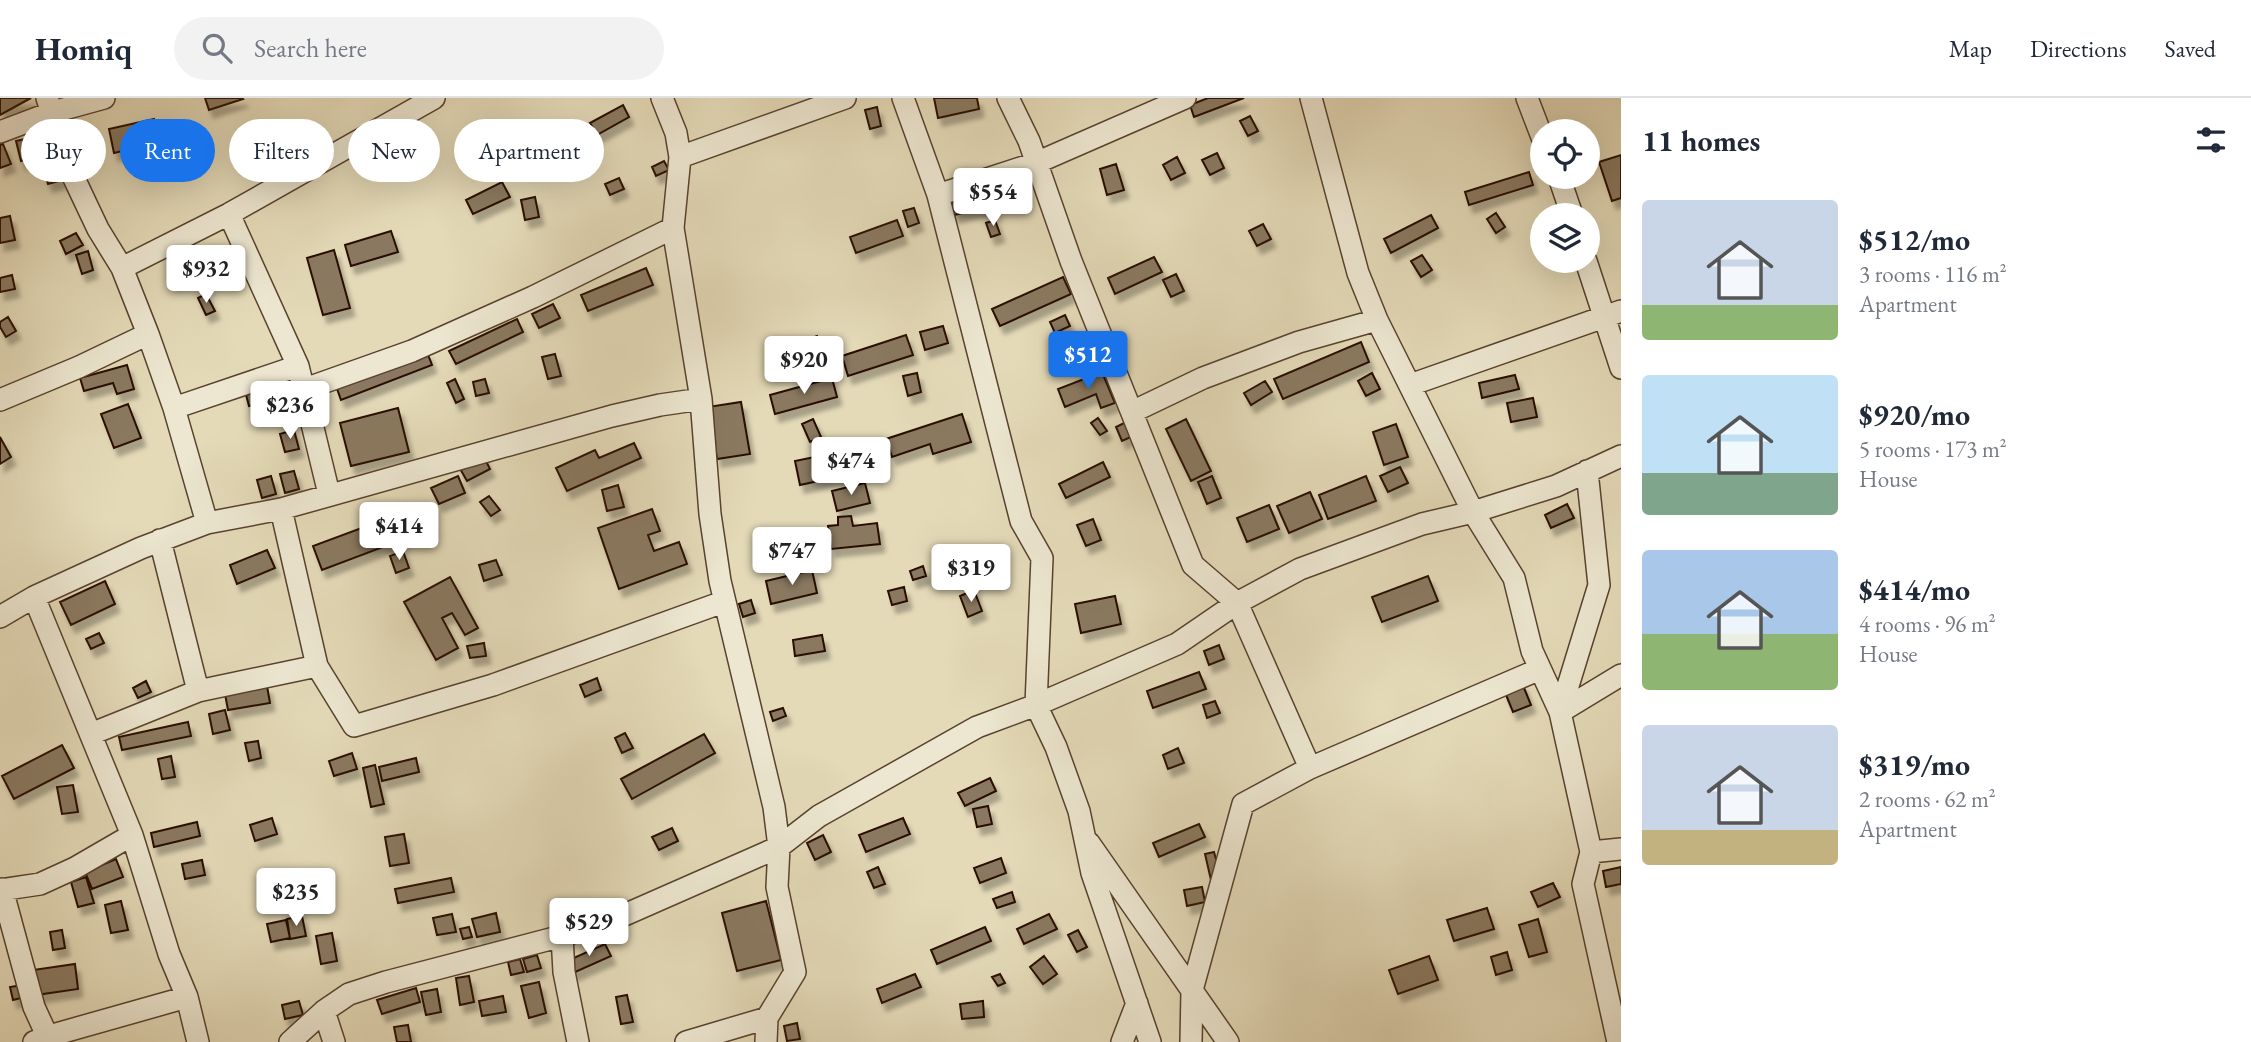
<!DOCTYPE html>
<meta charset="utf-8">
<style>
body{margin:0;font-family:"EB Garamond",serif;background:#f2f2f3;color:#1f2937;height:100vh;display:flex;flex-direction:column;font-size:26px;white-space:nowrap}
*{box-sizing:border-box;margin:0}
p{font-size:23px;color:#747a83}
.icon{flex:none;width:38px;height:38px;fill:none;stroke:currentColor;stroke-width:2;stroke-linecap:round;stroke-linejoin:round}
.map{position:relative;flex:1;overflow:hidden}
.side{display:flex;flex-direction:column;background:#fff;width:630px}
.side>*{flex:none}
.banner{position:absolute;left:21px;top:21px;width:665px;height:63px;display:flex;gap:14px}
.controls{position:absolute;left:1530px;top:21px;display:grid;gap:14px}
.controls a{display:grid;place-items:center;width:70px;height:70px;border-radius:50%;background:#fff;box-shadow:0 7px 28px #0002;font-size:35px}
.price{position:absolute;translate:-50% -60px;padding:0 16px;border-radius:7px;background:#fff;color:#222;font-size:23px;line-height:46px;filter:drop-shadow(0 2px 4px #0008)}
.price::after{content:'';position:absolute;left:50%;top:42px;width:21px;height:16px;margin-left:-10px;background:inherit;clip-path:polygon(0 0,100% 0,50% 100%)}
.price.selected{background:#1a73e8;color:#fff}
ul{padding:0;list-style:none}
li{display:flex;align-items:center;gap:21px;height:175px;padding:0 21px}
li span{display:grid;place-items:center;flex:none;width:196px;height:140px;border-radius:7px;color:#555}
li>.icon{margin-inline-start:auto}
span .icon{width:84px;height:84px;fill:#fffc;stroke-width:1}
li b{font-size:30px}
h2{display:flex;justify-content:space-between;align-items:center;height:84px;padding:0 21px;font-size:30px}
.chip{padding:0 24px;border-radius:32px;background:#fff;box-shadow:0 7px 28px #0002;font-size:24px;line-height:63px}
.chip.selected{background:#1a73e8;color:#fff}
header{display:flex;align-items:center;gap:42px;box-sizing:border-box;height:98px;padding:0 35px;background:#fff;border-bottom:2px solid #e0e1e3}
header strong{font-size:33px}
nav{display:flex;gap:38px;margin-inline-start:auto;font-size:24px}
.search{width:490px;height:63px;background:#f2f2f3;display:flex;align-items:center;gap:18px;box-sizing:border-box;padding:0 24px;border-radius:38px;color:#747a83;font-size:26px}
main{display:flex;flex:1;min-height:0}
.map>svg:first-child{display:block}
.building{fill:#8a7960;stroke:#291000;stroke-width:2;filter:url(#shadow)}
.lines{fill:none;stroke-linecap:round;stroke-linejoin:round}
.minor-casing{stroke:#58422e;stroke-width:24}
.minor{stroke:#ede7d1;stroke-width:21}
</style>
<header>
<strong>Homiq</strong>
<div class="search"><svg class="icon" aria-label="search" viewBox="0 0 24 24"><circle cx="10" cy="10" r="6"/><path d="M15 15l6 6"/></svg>Search here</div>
<nav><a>Map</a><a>Directions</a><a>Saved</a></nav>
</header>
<main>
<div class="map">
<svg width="1621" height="944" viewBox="0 0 1621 944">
<defs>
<filter id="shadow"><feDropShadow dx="4.5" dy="8" stdDeviation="2" flood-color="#0004"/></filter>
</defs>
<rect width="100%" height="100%" fill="#e4dab8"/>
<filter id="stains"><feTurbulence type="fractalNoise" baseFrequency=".00286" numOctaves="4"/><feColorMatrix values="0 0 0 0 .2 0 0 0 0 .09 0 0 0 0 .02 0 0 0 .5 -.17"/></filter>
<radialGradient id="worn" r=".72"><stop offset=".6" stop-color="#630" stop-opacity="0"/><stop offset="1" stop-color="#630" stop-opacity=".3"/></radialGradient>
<!-- building -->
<path class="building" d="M0 0H31L0 17Z
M205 0H242L243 1 209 12Z
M934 0H977L979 11 938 20Z
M1208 0H1244L1194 19 1190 7Z
M623 7 629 19 597 37 590 25Z
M877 9 881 28 870 31 865 12Z
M1250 18 1258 33 1248 38 1240 23Z
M154 21 159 44 114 55 109 31Z
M29 40 35 60 21 63 16 43Z
M3 46 11 66 0 70V47Z
M525 48 532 63 517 69 511 55Z
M566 50 568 58 555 63 552 55Z
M1217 55 1224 70 1210 77 1202 62Z
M1621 57V100L1612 103 1599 64Z
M1177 59 1185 75 1171 82 1163 67Z
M56 61 62 82 48 86 42 65Z
M664 63 669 72 656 78 652 69Z
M1116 66 1124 92 1107 97 1100 71Z
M1529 74 1533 87 1469 107 1465 94Z
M619 80 624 91 610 97 605 86Z
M502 84 510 99 473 116 466 102Z
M989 95 992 108 954 117 951 103Z
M535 99 539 119 525 122 521 102Z
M914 110 919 125 908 129 903 113Z
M1496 115 1505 129 1496 135 1487 121Z
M1431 117 1438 130 1391 155 1384 141Z
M10 118 15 142 0 145V120Z
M897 122 903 138 856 155 850 139Z
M995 122 1000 136 991 139 986 125Z
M1263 126 1271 141 1257 148 1249 133Z
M391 133 398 154 351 168 345 147Z
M76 135 83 147 66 156 60 143Z
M216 149 222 161 174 183 169 171Z
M334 152 350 210 323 217 307 160Z
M88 153 93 172 82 176 76 157Z
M1422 157 1432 172 1421 179 1411 163Z
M1154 159 1162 174 1115 196 1108 180Z
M646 170 653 187 588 213 581 197Z
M1176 176 1184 193 1171 199 1163 182Z
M12 177 15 191 0 194V180Z
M1063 179 1071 196 1000 228 992 211Z
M206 196 215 213 206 217 198 200Z
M553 206 560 220 539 230 532 216Z
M1065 217 1070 228 1055 235 1050 224Z
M8 219 16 233 6 239 0 229V224Z
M517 221 523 234 456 266 449 253Z
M943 228 948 245 925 252 920 234Z
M906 237 913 257 848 278 842 258Z
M817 238 823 255 784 270 777 253Z
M1361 244 1369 264 1283 301 1274 281Z
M427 254 432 267 341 302 336 288Z
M555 256 561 278 548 281 542 259Z
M127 267 134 291 117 296 113 285 84 293 80 280Z
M1102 274 1115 305 1101 310 1096 296 1065 309 1058 291Z
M917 275 921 294 908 298 903 278Z
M1372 275 1380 291 1366 298 1358 283Z
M1515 277 1519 291 1482 300 1479 285Z
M832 280 837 299 775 316 770 297Z
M455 281 464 301 456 305 447 285Z
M485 281 489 295 476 298 473 284Z
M1265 283 1272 294 1251 307 1244 295Z
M281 284 284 299 249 308 245 293Z
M1533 300 1537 319 1511 324 1507 305Z
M741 304 750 356 717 361 708 309Z
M128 306 141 340 114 350 101 316Z
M398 310 409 354 351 368 340 325Z
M962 316 971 344 933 356 930 346 892 359 886 341Z
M1098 320 1107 333 1100 337 1091 325Z
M813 321 821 339 810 344 802 326Z
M1186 321 1211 373 1191 383 1166 331Z
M1126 324 1133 338 1122 343 1116 329Z
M1396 326 1408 359 1384 367 1373 334Z
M294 332 299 351 285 354 280 336Z
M0 339 11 359 0 366Z
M634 345 641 360 567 393 556 370 595 352 599 360Z
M859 350 864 373 800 387 795 363Z
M483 357 490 371 467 383 459 369Z
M1103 364 1110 379 1066 400 1059 386Z
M1400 369 1408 385 1388 394 1380 378Z
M294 373 299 391 285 395 280 376Z
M271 378 276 396 262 400 257 382Z
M458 378 465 395 439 406 431 390Z
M1212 378 1221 400 1207 406 1198 384Z
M1366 378 1376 403 1328 421 1319 397Z
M865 385 870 405 837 413 832 393Z
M618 387 624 409 607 413 602 392Z
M1310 394 1322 421 1289 435 1277 408Z
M489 398 500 412 491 418 480 404Z
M1567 406 1574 420 1551 430 1545 417Z
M1269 407 1279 431 1247 444 1237 420Z
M652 411 660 433 648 437 654 453 679 444 687 466 619 491 598 430Z
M851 418 853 428 877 425 880 446 831 451 828 428 838 427V419Z
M1093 421 1101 442 1086 448 1077 427Z
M383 422 391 446 322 472 313 448Z
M267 452 275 470 237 486 230 467Z
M403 453 409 470 396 475 390 458Z
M967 456 971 473 949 478 945 462Z
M496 462 502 477 484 483 479 467Z
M923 468 926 478 913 482 910 473Z
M812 472 817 495 771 506 766 483Z
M1428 478 1438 503 1382 524 1372 499Z
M450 479 478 530 465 537 452 515 442 520 458 550 436 562 404 504Z
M105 483 115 506 71 527 60 504Z
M904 489 907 503 892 507 888 493Z
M974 492 982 513 968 519 960 498Z
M1115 498 1121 526 1081 535 1075 506Z
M751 502 755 515 743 519 739 506Z
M99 535 104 545 91 551 86 541Z
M822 537 825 553 795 558 793 542Z
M484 545 486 558 470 560 467 548Z
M1219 547 1224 561 1209 567 1204 553Z
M1199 574 1206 591 1153 610 1147 593Z
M597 580 601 592 585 599 580 587Z
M146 583 151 594 138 600 133 590Z
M1522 585 1531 607 1513 614 1504 592Z
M267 588 270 605 228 612 225 596Z
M1215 603 1220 615 1207 620 1203 607Z
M783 610 786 618 773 623 770 614Z
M225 612 230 632 213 636 209 616Z
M188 624 191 638 122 652 119 639Z
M625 635 633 650 622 655 615 640Z
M704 636 715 655 632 701 621 681Z
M258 643 261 660 249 663 245 645Z
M62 647 74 670 14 701 2 678Z
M1178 650 1184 665 1168 671 1163 657Z
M352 655 357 671 334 678 329 663Z
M171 658 175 679 162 681 158 661Z
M416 660 419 674 382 683 379 669Z
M375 667 384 706 371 709 363 670Z
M990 680 996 693 965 708 958 695Z
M73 687 78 714 62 716 57 689Z
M988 708 992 726 977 729 973 711Z
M272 720 277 736 255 743 250 727Z
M903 720 910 736 866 754 859 737Z
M197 724 200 738 154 749 151 735Z
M1199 726 1205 739 1159 759 1153 745Z
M672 730 678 743 659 752 652 739Z
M404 736 409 765 390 768 385 739Z
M823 737 831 754 815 762 807 745Z
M1214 754 1221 779 1211 782 1205 756Z
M1001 760 1006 775 980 785 974 770Z
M116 761 123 779 92 791 85 774Z
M202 762 205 777 185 781 182 766Z
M878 769 885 786 874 790 867 774Z
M1621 769V786L1606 789 1603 773Z
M86 779 94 805 78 809 71 784Z
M451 780 454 794 398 805 395 791Z
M1553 785 1560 799 1538 809 1531 794Z
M1202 789 1205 804 1187 808 1184 792Z
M1012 794 1015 804 997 810 993 801Z
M121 803 128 832 111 835 105 807Z
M766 803 781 862 737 873 722 815Z
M1487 810 1494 831 1454 843 1447 822Z
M496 815 500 834 477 839 472 821Z
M452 816 456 834 437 837 433 820Z
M1049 816 1057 831 1024 846 1017 831Z
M302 818 306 838 290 841 287 821Z
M1538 821 1547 854 1529 859 1519 827Z
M286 822 290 840 271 844 267 826Z
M469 829 472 839 463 841 460 831Z
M985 829 991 843 937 866 931 852Z
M62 832 65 850 53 852 50 834Z
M1078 832 1087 849 1077 854 1068 837Z
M332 835 337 863 321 866 316 838Z
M605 846 611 858 573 875 567 863Z
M1507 854 1512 872 1496 877 1491 859Z
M537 857 541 870 527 874 523 861Z
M1044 858 1057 876 1043 886 1030 869Z
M1429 858 1438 882 1398 896 1389 872Z
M520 861 524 874 511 877 508 864Z
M75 866 78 891 36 897 33 872Z
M915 876 921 889 882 905 877 891Z
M1000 876 1005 885 998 888 992 879Z
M469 878 474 904 460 907 456 880Z
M539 884 546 915 529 920 521 888Z
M23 887 25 899 13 902 10 889Z
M416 890 420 904 382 916 377 902Z
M437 891 441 914 426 917 421 894Z
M627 897 633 924 621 926 616 899Z
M503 898 506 914 482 918 479 903Z
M299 903 303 917 285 921 282 907Z
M983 903 984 919 962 921 960 906Z
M797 925 800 941 787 943 784 928Z
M408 927 411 944H397L394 929Z"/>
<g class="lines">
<defs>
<path id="minor" d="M47 0 72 76 98 131 122 170 148 236 174 310 207 425
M662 0 676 35 680 59 673 130 701 301 710 416 720 483 774 709 779 749 777 789 795 874 767 920 766 944
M903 0 938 97 1021 423 1042 460 1036 607 1056 649 1079 713 1092 775 1150 944
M1008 0 1029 43 1071 163 1193 467 1237 505 1310 670
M1311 0 1358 175 1377 222 1473 414 1514 480 1532 553 1560 614 1591 754 1583 786 1618 944
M1527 0 1542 39
M0 34 53 14 104 0
M680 59 845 0
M1559 79 1572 117
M938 97 1036 65 1185 0
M229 116 298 268 329 396
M1586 163 1621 270
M122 170 229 116 434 0
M1410 287 1621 213
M305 291 412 253 533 199 673 130
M0 302 79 269 148 236
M174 310 298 268
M1132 314 1203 280 1299 244 1377 222
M281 411 317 568 354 628 493 587 723 504
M160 442 198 593
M34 499 132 737 169 856 187 899 198 944
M0 519 34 499 141 450 207 425 281 411 612 318 660 307 701 301
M1560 614 1599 487 1587 373
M1560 614 1621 577
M91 636 198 593 317 568
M1089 745 1228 944
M1591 754 1621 751
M2 791 34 909 50 944
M0 792 40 786 75 770 132 737
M562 838 564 874 578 944
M324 913 334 944
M34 944 49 938 187 899
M290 944 324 913 349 896 386 884 562 838 613 822 779 749 819 718 977 629 1036 607 1177 546 1237 505 1300 471 1422 426 1473 414 1556 388 1621 358
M686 944 767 920
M1122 944 1137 905
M1191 944 1192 892 1243 706 1310 670 1540 571"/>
</defs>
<!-- minor casing -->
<use href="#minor" class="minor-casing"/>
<!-- minor -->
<use href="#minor" class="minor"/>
</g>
<rect width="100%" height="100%" filter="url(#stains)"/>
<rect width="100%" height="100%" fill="url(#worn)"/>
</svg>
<div class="controls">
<a><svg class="icon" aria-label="locate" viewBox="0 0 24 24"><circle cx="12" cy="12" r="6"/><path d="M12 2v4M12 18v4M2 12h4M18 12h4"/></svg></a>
<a><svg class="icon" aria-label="layers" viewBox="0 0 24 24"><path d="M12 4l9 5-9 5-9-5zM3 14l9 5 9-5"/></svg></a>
</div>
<b class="price" style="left:993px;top:130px">$554</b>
<b class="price" style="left:206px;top:207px">$932</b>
<b class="price selected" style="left:1088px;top:293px">$512</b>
<b class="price" style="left:804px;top:298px">$920</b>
<b class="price" style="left:290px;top:343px">$236</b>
<b class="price" style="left:851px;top:399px">$474</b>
<b class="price" style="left:399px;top:464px">$414</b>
<b class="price" style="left:792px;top:489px">$747</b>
<b class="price" style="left:971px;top:506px">$319</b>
<b class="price" style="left:296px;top:830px">$235</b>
<b class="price" style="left:589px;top:860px">$529</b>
<div class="banner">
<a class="chip">Buy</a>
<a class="chip selected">Rent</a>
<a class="chip">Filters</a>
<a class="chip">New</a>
<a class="chip">Apartment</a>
</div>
</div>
<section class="side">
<h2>11 homes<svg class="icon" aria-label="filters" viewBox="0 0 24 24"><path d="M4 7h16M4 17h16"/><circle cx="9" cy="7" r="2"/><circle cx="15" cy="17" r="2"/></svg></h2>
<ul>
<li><span style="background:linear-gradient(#c9d6e8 75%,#8fb573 0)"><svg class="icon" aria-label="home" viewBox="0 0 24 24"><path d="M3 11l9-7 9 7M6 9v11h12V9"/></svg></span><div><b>$512/mo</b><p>3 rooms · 116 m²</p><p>Apartment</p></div></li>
<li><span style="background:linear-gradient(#bfe0f5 70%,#7fa58c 0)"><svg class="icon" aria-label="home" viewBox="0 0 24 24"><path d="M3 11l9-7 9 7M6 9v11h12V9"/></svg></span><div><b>$920/mo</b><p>5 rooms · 173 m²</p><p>House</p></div></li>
<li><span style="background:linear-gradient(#a9c7e8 60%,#8fb573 0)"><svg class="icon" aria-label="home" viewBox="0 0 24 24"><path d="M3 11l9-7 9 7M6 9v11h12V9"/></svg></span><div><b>$414/mo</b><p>4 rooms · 96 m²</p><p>House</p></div></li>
<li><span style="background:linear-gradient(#c9d6e8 75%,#c2b280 0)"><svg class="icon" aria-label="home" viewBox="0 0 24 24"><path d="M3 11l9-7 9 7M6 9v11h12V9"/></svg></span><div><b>$319/mo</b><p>2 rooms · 62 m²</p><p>Apartment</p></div></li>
</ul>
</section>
</main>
